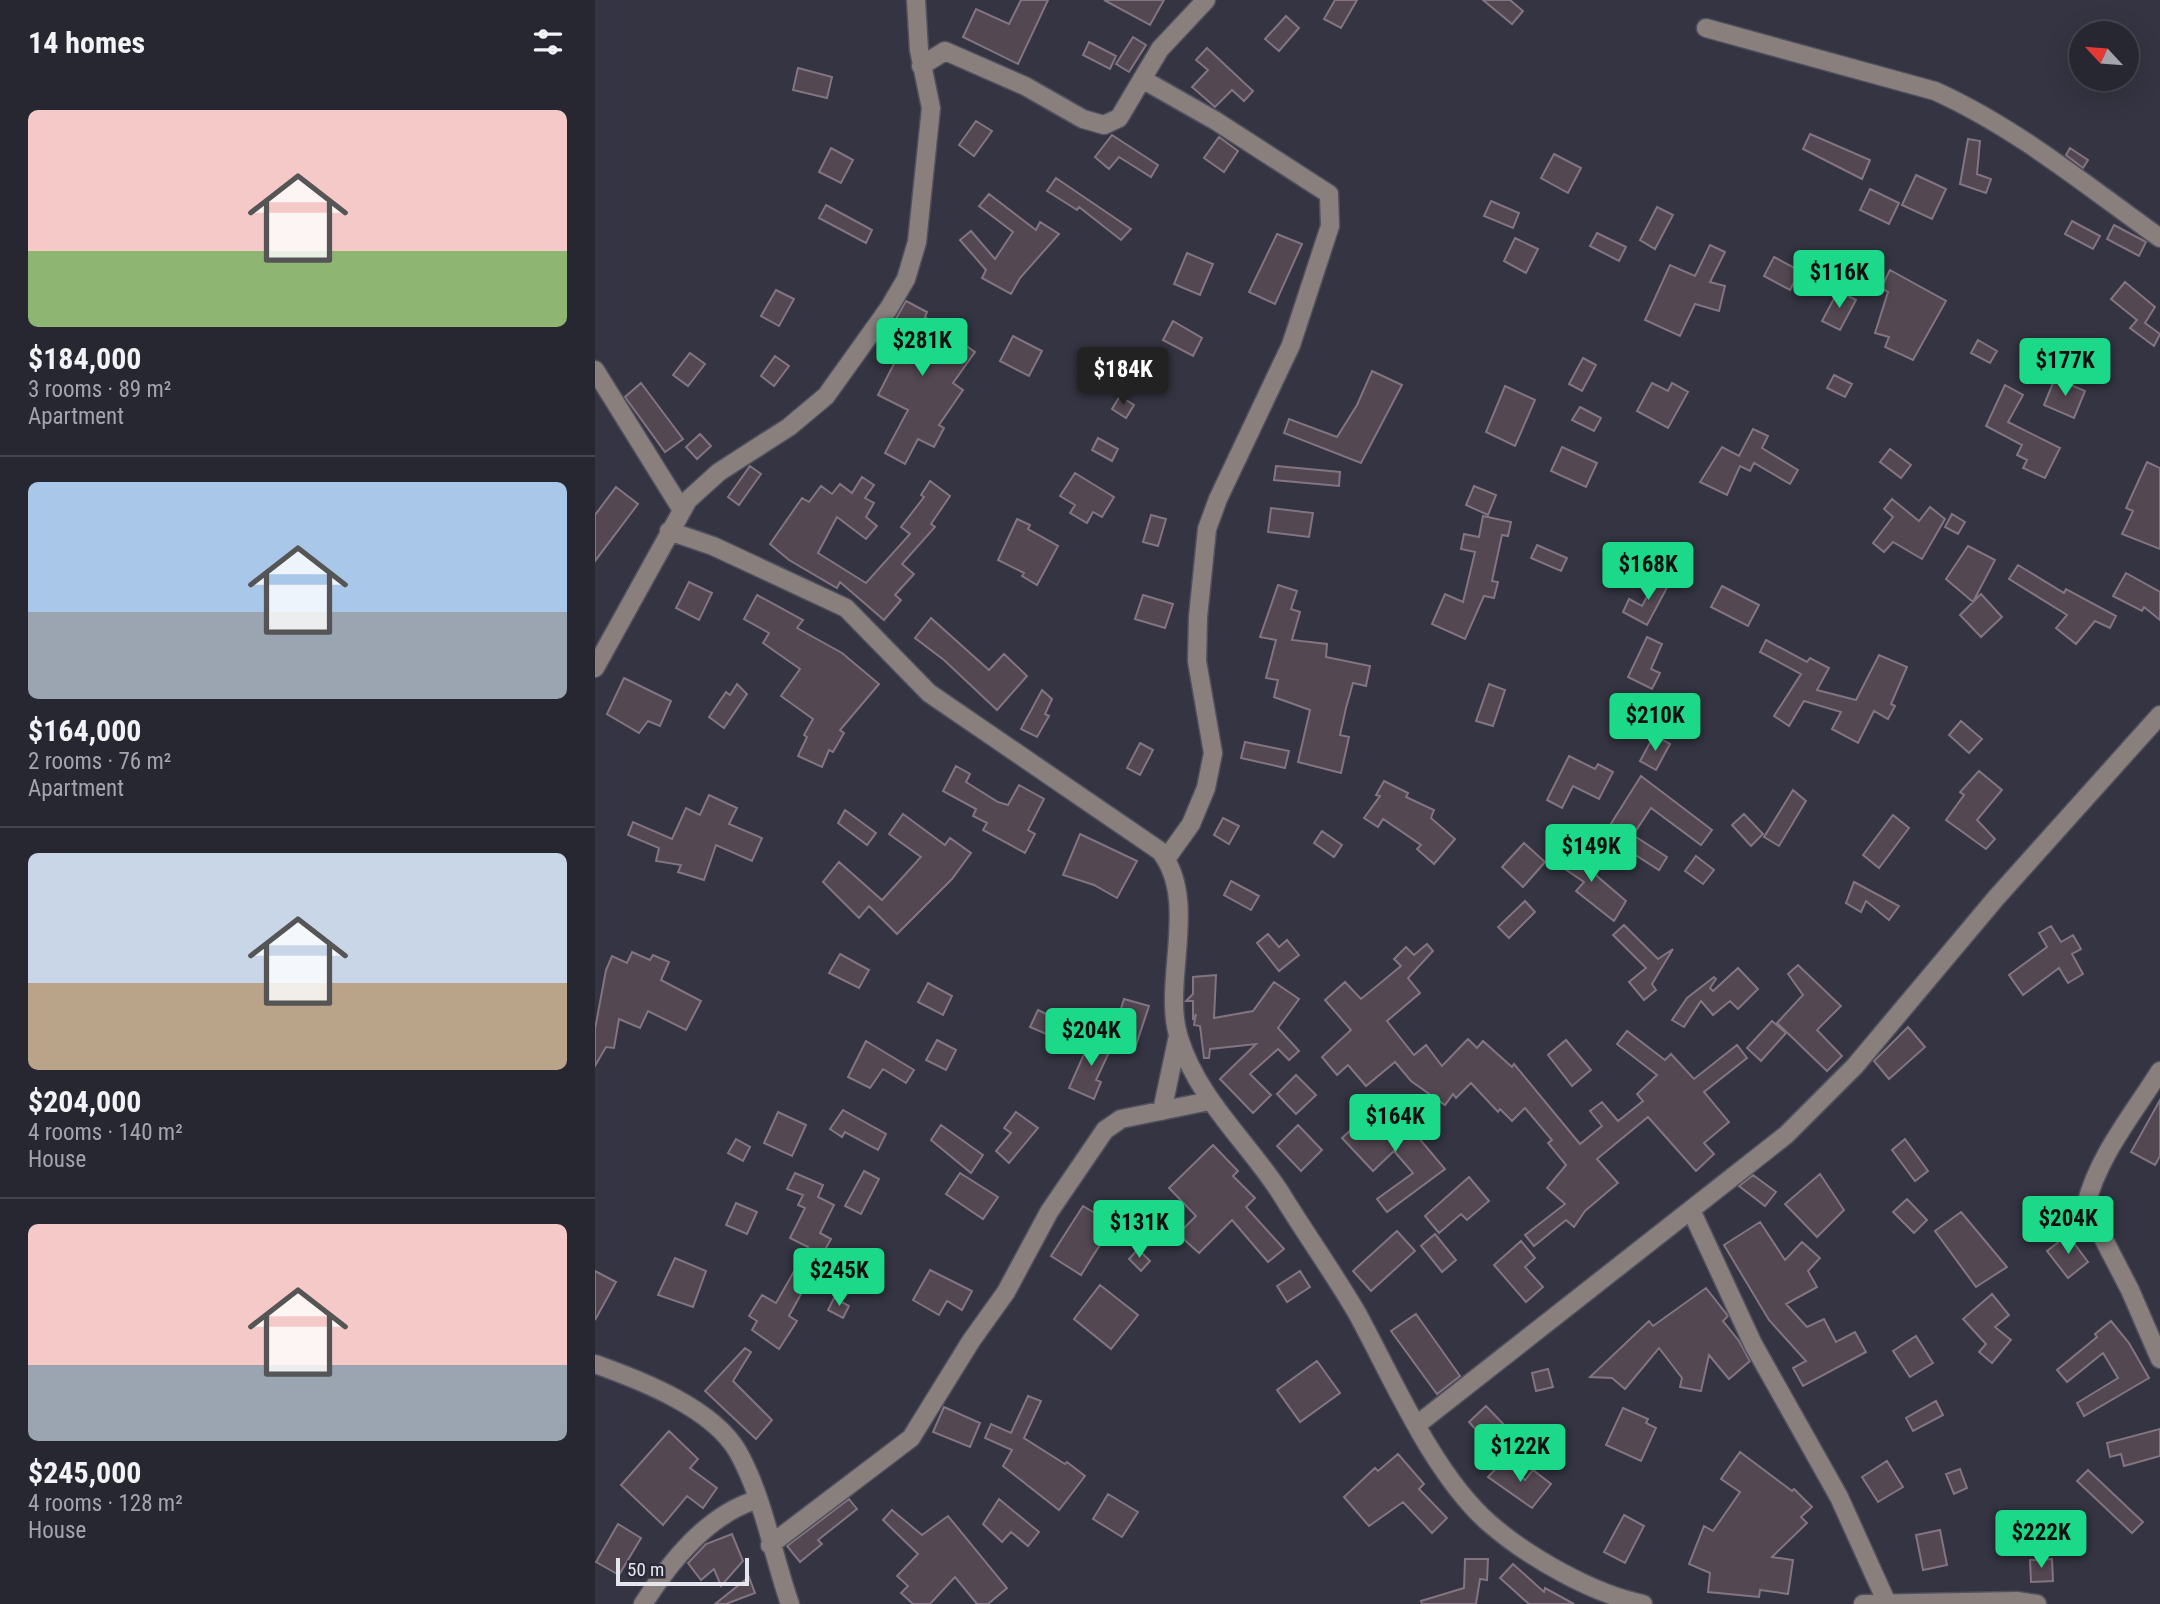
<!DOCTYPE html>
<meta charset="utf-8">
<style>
body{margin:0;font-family:"Roboto Condensed",sans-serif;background:#33333e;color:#f1f3f6;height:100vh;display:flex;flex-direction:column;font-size:26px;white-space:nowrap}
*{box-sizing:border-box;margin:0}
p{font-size:23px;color:#a4a5ac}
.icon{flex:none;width:38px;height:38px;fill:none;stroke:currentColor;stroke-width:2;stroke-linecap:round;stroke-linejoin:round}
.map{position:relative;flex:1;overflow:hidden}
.panel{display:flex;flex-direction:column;background:#272732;width:595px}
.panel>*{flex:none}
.needle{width:46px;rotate:296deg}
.controls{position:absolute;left:1474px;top:21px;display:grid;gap:14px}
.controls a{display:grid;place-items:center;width:70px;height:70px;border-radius:50%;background:#272732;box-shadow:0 7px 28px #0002,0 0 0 2px #43444d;font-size:35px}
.scale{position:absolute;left:21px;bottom:18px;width:133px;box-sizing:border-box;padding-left:7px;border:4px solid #e5e5ee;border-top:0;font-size:19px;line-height:24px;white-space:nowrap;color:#e5e5ee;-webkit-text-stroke:5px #2a2a38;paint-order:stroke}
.price{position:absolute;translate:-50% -60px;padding:0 16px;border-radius:7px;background:#1bd988;color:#111;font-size:23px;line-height:46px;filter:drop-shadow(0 2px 4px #0008)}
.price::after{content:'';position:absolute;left:50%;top:42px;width:21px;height:16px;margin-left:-10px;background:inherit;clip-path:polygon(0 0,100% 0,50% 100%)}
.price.active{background:#222;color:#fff}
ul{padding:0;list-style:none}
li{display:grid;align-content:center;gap:14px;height:371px;padding:0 28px}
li+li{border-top:2px solid #43444d}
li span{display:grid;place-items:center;height:217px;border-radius:10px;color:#555}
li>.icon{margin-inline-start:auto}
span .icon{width:126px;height:126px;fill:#fffc;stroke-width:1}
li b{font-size:30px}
h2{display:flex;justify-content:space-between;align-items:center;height:84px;padding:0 28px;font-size:30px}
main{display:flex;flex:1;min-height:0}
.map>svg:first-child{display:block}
.building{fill:#534752;stroke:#827581;stroke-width:2}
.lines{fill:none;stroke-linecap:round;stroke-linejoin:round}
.minor-casing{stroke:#50505e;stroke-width:21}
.minor{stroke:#89807e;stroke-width:18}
</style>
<main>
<section class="panel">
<h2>14 homes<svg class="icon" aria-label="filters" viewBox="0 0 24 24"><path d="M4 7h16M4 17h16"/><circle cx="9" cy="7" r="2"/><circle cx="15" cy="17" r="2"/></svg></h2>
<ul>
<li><span style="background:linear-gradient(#f6c9c9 65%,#8fb573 0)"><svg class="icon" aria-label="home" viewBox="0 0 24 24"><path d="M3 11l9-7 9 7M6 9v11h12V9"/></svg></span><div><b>$184,000</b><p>3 rooms · 89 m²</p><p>Apartment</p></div></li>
<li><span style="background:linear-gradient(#a9c7e8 60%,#9aa5b1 0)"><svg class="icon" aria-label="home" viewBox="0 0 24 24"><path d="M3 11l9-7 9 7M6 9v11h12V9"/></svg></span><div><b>$164,000</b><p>2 rooms · 76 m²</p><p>Apartment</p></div></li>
<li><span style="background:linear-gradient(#c9d6e8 60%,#b9a48a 0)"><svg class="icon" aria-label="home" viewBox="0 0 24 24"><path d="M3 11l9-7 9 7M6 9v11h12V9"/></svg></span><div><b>$204,000</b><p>4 rooms · 140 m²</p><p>House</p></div></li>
<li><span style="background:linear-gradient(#f6c9c9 65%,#9aa5b1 0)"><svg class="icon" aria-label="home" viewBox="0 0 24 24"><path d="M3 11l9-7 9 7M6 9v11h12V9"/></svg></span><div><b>$245,000</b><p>4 rooms · 128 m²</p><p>House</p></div></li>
</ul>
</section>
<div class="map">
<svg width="1565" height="1604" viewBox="0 0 1565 1604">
<rect width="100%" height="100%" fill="#343442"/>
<!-- building -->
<path class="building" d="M426 0H453L423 64 368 37 381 9 414 24Z
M509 0H569L555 25Z
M740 0H762L746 28 729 19Z
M888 0H915L928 11 917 24Z
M691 16 704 28 684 51 670 39Z
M538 37 551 45 534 72 521 64Z
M494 42 521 56 515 69 488 55Z
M612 48 658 91 649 101 637 90 620 107 597 87 613 70 601 60Z
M203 68 237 77 232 98 198 90Z
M381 121 397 131 379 156 364 145Z
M1215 134 1275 160 1267 179 1208 149Z
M517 135 563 165 556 177 524 157 514 169 500 157Z
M624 137 643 151 629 172 609 158Z
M1373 139 1385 141 1382 174 1396 179 1391 193 1365 184Z
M236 148 258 160 246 183 224 172Z
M1475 148 1493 160 1488 168 1471 155Z
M959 154 986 168 973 193 946 178Z
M1321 175 1351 189 1337 219 1307 205Z
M461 178 536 229 526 240 484 207 482 210 452 191Z
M1275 189 1304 203 1294 224 1265 210Z
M394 194 441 230 445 222 464 234 425 278 416 294 387 278 391 270 365 240 376 231 400 259 418 232 384 206Z
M896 201 924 213 918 228 889 216Z
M231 205 277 230 271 243 224 218Z
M1062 207 1078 215 1060 249 1045 240Z
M1477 221 1505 236 1498 249 1470 234Z
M1519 225 1551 242 1544 256 1512 239Z
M1002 233 1031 247 1024 261 995 246Z
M682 234 707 244 680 304 654 292Z
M920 238 943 249 931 273 909 261Z
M1115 245 1130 252 1115 282 1130 286 1124 311 1100 304 1085 336 1050 320 1075 265 1100 276Z
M592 253 618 264 605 295 579 284Z
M1179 257 1205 271 1195 290 1169 276Z
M1295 270 1351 301 1318 360 1290 347 1294 337 1280 333 1293 292 1286 288Z
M1530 282 1560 307 1550 323 1565 334 1559 346 1535 328 1542 320 1516 299Z
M181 290 199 299 184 326 166 316Z
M1243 291 1261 300 1245 330 1227 321Z
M311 301 332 312 330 317 380 352 358 383 368 390 344 425 349 428 339 447 323 439 310 464 290 453 313 410 283 395 304 354 286 345Z
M578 321 607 338 598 356 568 340Z
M418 336 447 351 434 376 405 361Z
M1383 340 1402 351 1395 363 1376 353Z
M95 353 110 364 93 386 78 375Z
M180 356 194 366 179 386 166 376Z
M493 358 508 367 501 379 486 370Z
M988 358 1001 365 987 391 974 384Z
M777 371 807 385 766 463 689 433 694 419 742 437 762 405Z
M1239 375 1257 384 1250 397 1232 388Z
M1460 378 1490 391 1479 418 1449 405Z
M46 383 88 439 70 452 30 397Z
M1057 383 1073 391 1077 383 1093 392 1073 428 1042 411Z
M1410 385 1428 395 1413 422 1465 448 1450 478 1428 468 1432 460 1422 455 1427 445 1391 426Z
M910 386 940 400 920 446 891 432Z
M525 396 539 405 531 418 517 409Z
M985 407 1006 418 999 431 977 420Z
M1158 429 1173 436 1167 448 1203 470 1195 484 1159 463 1155 471 1145 466 1132 495 1105 482 1127 447 1144 456Z
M105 434 116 446 102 459 91 447Z
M503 438 523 449 517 461 497 450Z
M967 447 1002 463 991 487 956 471Z
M1295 449 1316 465 1306 478 1285 462Z
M1552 462 1565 468V549L1527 534 1538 511 1531 508Z
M155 466 166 474 144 505 133 497Z
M681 466 745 472 744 486 679 480Z
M480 473 519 497 507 517 498 512 492 523 475 513 480 505 465 496Z
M267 477 279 485 270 498 279 503 271 517 282 526 271 539 242 517 223 553 271 583 315 534 306 527 329 497 326 495 335 481 355 496 336 524 340 527 307 564 319 574 300 595 306 600 289 620 245 582 242 588 194 560 175 544 207 498 214 502 226 486 237 494 245 484 257 493Z
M879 486 901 495 893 515 871 505Z
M21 487 43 504 0 561V515Z
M1297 499 1324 521 1335 507 1350 519 1327 559 1298 542 1289 552 1278 543 1298 517 1289 509Z
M676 508 718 513 714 537 673 532Z
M1357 514 1370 522 1363 534 1350 527Z
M556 515 571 519 563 546 548 542Z
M888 516 916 522 913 536 907 535 897 581 903 582 899 598 889 596 870 639 837 624 850 594 868 602 880 552 866 549 869 534 884 537Z
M422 519 435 525 433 529 463 546 442 585 427 576 429 573 403 560Z
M942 545 972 558 966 571 936 558Z
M1373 546 1400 560 1378 602 1351 579Z
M1423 565 1469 593 1471 589 1521 616 1515 628 1500 621 1481 644 1461 628 1472 615 1414 579Z
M1531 573 1565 592V620L1549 607 1547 611 1518 596Z
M1063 576 1075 582 1052 625 1028 612 1034 599 1047 606Z
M94 582 117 593 104 620 81 608Z
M683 585 702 591 696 609 705 612 697 640 732 644 731 657 775 666 771 686 758 683 751 708 745 735 754 737 746 773 703 762 715 710 679 697 683 680 671 678 681 640 665 637Z
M1127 586 1164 605 1153 626 1116 607Z
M1386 594 1407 617 1386 637 1365 615Z
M162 595 208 620 202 628 247 653 284 684 245 730 249 733 238 752 234 750 227 767 203 756 212 737 209 735 218 719 186 696 205 669 168 643 174 633 149 619Z
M548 595 578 604 570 628 540 619Z
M336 618 394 670 409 654 432 676 402 710 349 660 320 638Z
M1052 637 1067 644 1056 669 1065 673 1057 689 1033 677Z
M1171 640 1212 662 1215 658 1234 668 1222 690 1261 700 1284 655 1312 667 1296 704 1300 706 1293 719 1279 711 1263 743 1237 729 1246 712 1209 701 1194 726 1179 716 1206 674 1165 652Z
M29 678 76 701 65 726 53 721 44 733 12 714Z
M142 684 152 694 129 728 114 717 131 692 135 695Z
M894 684 910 690 898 726 881 721Z
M447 690 457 699 450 714 454 716 442 737 426 729Z
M1366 721 1387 739 1374 753 1354 735Z
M1059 735 1075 744 1061 770 1045 761Z
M650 742 694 751 690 768 646 758Z
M545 743 558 750 545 775 532 768Z
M974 756 1000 769 1003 764 1018 772 1004 799 978 786 967 808 952 800Z
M361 766 375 774 371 782 403 802 413 805 424 785 449 799 433 830 440 834 430 853 388 830 392 823 378 816 381 809 348 791Z
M1384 771 1407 790 1382 820 1400 839 1391 849 1351 820 1369 795 1365 792Z
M1046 776 1117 830 1106 845 1056 808 1038 835 1072 857 1064 870 1017 840 1020 834 1012 830Z
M789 781 813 793 811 797 839 810 836 818 860 839 839 864 822 849 826 845 788 819 783 827 769 818 785 796 781 795Z
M1198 790 1211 801 1184 846 1169 837Z
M114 795 142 808 134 824 167 838 157 861 121 845 109 880 83 872 86 865 61 861 64 848 33 835 38 822 77 839 91 808 105 815Z
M250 810 281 833 272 845 243 823Z
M308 814 350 845 355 838 376 853 357 879 302 934 274 906 264 918 228 882 244 862 287 900 326 857 294 834Z
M1149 814 1168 834 1156 846 1137 825Z
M1298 815 1314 828 1284 868 1268 855Z
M628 818 644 826 634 844 619 835Z
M727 831 747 845 739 857 719 843Z
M485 834 542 861 522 898 499 885 468 875Z
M929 843 950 862 928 887 907 867Z
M967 845 985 855 982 859 1031 901 1019 921 981 891 989 882 958 861Z
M1101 856 1119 870 1108 884 1090 871Z
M636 881 664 896 656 910 629 895Z
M1259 882 1261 883 1304 906 1294 920 1271 901 1266 912 1251 903Z
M930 901 940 912 914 938 903 927Z
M1029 925 1063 959 1078 949 1057 984 1061 990 1049 1000 1034 982 1051 968 1018 935Z
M1456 926 1466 942 1478 935 1486 949 1477 954 1488 974 1473 983 1464 968 1428 995 1414 975 1452 947 1444 933Z
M673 934 684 947 692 940 704 955 684 971 662 943Z
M832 944 838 951 813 978 825 993 792 1021 819 1055 831 1045 847 1066 873 1039 882 1048 888 1041 917 1067 919 1064 985 1144 1007 1126 995 1111 1007 1102 1023 1121 1048 1101 1042 1094 1062 1075 1022 1044 1032 1031 1070 1060 1076 1054 1099 1079 1142 1045 1152 1058 1109 1092 1134 1122 1109 1143 1119 1154 1101 1171 1053 1117 1002 1159 1023 1183 990 1211 979 1227 971 1220 939 1246 930 1235 970 1204 952 1188 971 1165 953 1143 957 1140 930 1108 917 1121 905 1109 903 1112 876 1083 861 1098 858 1094 850 1105 816 1081 800 1062 771 1086 753 1065 742 1075 727 1057 756 1030 730 1000 750 982 766 999 806 966 799 959 811 947 819 955Z
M37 952 55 960 58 955 74 962 66 980 106 1001 91 1030 53 1011 45 1028 24 1019 19 1048 11 1047 0 1066V1029L11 970 17 956 32 963Z
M245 954 274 970 264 988 234 973Z
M1203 965 1246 1006 1222 1030 1247 1056 1232 1071 1182 1023 1208 995 1193 974Z
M1143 968 1163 989 1143 1009 1135 1001 1118 1015 1106 1001 1089 1027 1077 1020 1092 998 1119 977 1121 979 1115 988 1118 991Z
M621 975 619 1018 658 1011 679 982 704 999 683 1028 704 1051 694 1060 683 1049 655 1074 676 1095 658 1113 625 1079 661 1044 615 1049 614 1058H609L605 1026 599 1025 601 1014 598 1020V1001H591L598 994V977Z
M333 983 357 996 348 1015 323 1002Z
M529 999 554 1006 540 1048 516 1041Z
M443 1010 470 1023 463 1039 435 1027Z
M1177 1021 1191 1033 1166 1061 1152 1048Z
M1313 1027 1330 1047 1294 1079 1279 1061Z
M497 1036 517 1046 501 1080 506 1082 499 1099 474 1088Z
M342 1040 361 1050 351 1070 331 1060Z
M971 1040 996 1070 977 1086 953 1055Z
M271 1041 319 1070 311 1083 288 1069 275 1088 253 1077Z
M701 1075 721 1095 701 1114 682 1094Z
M1565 1100V1156L1560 1165 1536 1152Z
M248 1110 291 1134 283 1150 250 1132 247 1137 235 1129Z
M791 1111 799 1121 810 1112 826 1132 822 1136 850 1169 792 1212 782 1199 818 1173 799 1151 778 1171 747 1138 761 1125 766 1131Z
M183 1112 211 1125 197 1156 169 1143Z
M421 1112 443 1128 414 1163 401 1151 416 1133 409 1128Z
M346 1125 388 1155 376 1173 336 1140Z
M703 1125 727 1150 706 1171 682 1146Z
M141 1139 155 1147 148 1161 133 1153Z
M1310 1139 1333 1171 1320 1181 1297 1150Z
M618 1145 643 1171 638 1176 660 1198 651 1207 689 1249 673 1262 637 1220 604 1253 583 1234 601 1216 574 1188Z
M269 1171 284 1179 266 1214 250 1206Z
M200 1173 228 1185 223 1197 239 1205 225 1233 236 1239 194 1316 202 1321 184 1349 157 1330 162 1321 154 1316 167 1295 181 1303 213 1247 195 1238 210 1208 203 1205 208 1195 192 1189Z
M365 1173 403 1197 388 1219 351 1194Z
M1225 1174 1249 1210 1222 1237 1190 1204Z
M1158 1175 1181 1192 1170 1206 1144 1186Z
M874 1177 894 1201 872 1220 866 1214 844 1233 830 1216Z
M1312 1199 1332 1220 1319 1233 1298 1212Z
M141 1203 162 1212 152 1234 131 1225Z
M488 1206 518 1224 486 1275 456 1256Z
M1366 1212 1412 1267 1381 1287 1340 1231Z
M1165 1222 1190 1260 1207 1242 1225 1258 1213 1271 1222 1287 1191 1304 1212 1327 1229 1319 1241 1342 1260 1332 1271 1352 1208 1386 1198 1368 1211 1361 1174 1320 1129 1245Z
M802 1231 820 1251 776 1291 758 1271Z
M840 1234 861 1260 847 1272 826 1246Z
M1473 1235 1493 1262 1473 1278 1452 1251Z
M926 1241 940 1258 930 1267 948 1287 931 1302 899 1265Z
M543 1249 555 1261 546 1271 534 1259Z
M80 1258 111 1271 98 1307 63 1295Z
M335 1270 377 1291 367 1310 352 1301 344 1315 318 1300Z
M0 1271 21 1282 0 1320Z
M705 1271 715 1287 692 1302 682 1286Z
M505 1285 543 1315 516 1349 479 1319Z
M1111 1288 1133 1316 1128 1321 1144 1341 1155 1361 1134 1379 1114 1355 1106 1391 1085 1387 1087 1378 1064 1348 1030 1389 1017 1378 995 1377 1054 1321 1058 1326Z
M1397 1294 1414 1315 1400 1327 1416 1340 1397 1363 1384 1352 1391 1344 1368 1319Z
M239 1298 254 1306 248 1318 233 1310Z
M821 1314 865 1376 842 1394 796 1331Z
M1516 1321 1534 1343 1554 1378 1489 1416 1482 1403 1523 1378 1508 1353 1472 1382 1462 1370 1502 1337 1500 1334Z
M1321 1336 1338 1363 1315 1377 1298 1351Z
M150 1348 156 1352 138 1381 177 1420 161 1439 110 1391Z
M722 1361 745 1393 705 1422 682 1390Z
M953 1369 958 1387 941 1391 937 1373Z
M433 1396 446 1401 429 1438 470 1464 472 1462 490 1476 464 1510 408 1466 417 1450 390 1438 396 1424 416 1433Z
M1341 1401 1348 1415 1318 1431 1311 1418Z
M891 1406 914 1430 903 1441 890 1427 884 1433 874 1422Z
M349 1407 385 1423 375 1447 338 1432Z
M1028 1408 1053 1419 1051 1423 1061 1428 1046 1461 1011 1445Z
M1565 1429V1456L1529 1466 1526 1454 1515 1457 1512 1443Z
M74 1431 103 1459 95 1468 122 1488 108 1508 92 1496 68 1525 26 1485Z
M1145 1452 1197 1491 1199 1489 1217 1507 1206 1517 1212 1523 1177 1557 1198 1560 1193 1594 1165 1590 1164 1597 1113 1592 1115 1573 1094 1564 1109 1526 1118 1531 1145 1492 1126 1479Z
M803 1454 829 1484 824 1489 852 1518 837 1533 808 1502 774 1526 749 1497 780 1468 783 1471Z
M909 1460 930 1480 938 1470 956 1484 937 1508 893 1477Z
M1292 1461 1308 1487 1283 1502 1267 1477Z
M1365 1469 1372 1488 1359 1494 1351 1474Z
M1493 1470 1548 1522 1537 1533 1482 1481Z
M513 1494 543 1512 527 1537 498 1519Z
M254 1499 262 1509 223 1540 227 1544 205 1562 192 1546Z
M404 1499 444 1532 433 1546 416 1532 407 1542 388 1524Z
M297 1510 327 1535 353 1516 412 1588 393 1604H382L360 1577 335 1604H318L306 1593 313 1586 302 1576 323 1554 288 1520Z
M1029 1515 1049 1526 1030 1563 1009 1552Z
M23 1524 46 1538 24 1575 1 1562Z
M1345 1530 1352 1565 1328 1570 1321 1535Z
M137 1534 148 1561 126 1586 119 1569 106 1580 93 1563 111 1544Z
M870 1559H893L892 1580 885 1579 881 1604H827L826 1601 869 1588Z
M1457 1559 1458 1581 1436 1582 1435 1560Z
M918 1564 949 1592 950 1588 979 1604H934L905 1578Z
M154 1577 160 1593 131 1604H120Z"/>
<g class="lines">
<defs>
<path id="minor" d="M1111 28 1340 91C1422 128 1492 186 1565 238
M326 66 350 51 430 86 488 119 509 125 524 118 565 49 611 0
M547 79 621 121 734 194 735 226 696 345 623 499 612 529 603 617 602 661 618 753 611 788 596 824 571 859
M0 370 87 510
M74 531 118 546 251 608 334 693 565 851C605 901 566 983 584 1038 603 1099 651 1140 685 1192 710 1233 738 1272 762 1313 798 1379 838 1474 894 1523 933 1557 998 1594 1048 1604
M0 668 93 500 124 472 194 427 231 396 294 308 311 279 322 242 336 108 324 50 321 0
M1565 1071C1538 1114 1503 1156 1491 1205L1535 1290 1565 1359
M567 1111 583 1036
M1096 1210 1158 1344 1244 1497 1292 1603
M0 1364C45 1380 118 1408 143 1452 168 1496 178 1556 195 1604
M823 1424 1191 1135 1260 1066 1401 898 1565 715
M175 1545 316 1438 376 1341 411 1292 454 1212 510 1130 526 1119 614 1101
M48 1604C75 1562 112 1515 161 1500
M1268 1604 1422 1601 1442 1604"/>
</defs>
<!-- minor casing -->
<use href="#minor" class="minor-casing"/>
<!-- minor -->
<use href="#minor" class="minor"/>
</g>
</svg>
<div class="controls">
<a><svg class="needle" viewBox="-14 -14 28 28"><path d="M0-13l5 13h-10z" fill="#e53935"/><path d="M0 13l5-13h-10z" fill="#a4a5ac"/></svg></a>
</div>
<div class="scale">50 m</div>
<b class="price" style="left:1244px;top:310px">$116K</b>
<b class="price" style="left:327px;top:378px">$281K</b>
<b class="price" style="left:1470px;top:398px">$177K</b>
<b class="price active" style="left:528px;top:407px">$184K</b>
<b class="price" style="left:1053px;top:602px">$168K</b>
<b class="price" style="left:1060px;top:753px">$210K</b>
<b class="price" style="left:996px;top:884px">$149K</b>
<b class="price" style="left:496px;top:1068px">$204K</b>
<b class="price" style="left:800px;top:1154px">$164K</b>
<b class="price" style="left:1473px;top:1256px">$204K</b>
<b class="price" style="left:544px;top:1260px">$131K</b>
<b class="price" style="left:244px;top:1308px">$245K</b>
<b class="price" style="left:925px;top:1484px">$122K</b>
<b class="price" style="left:1446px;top:1570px">$222K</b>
</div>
</main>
